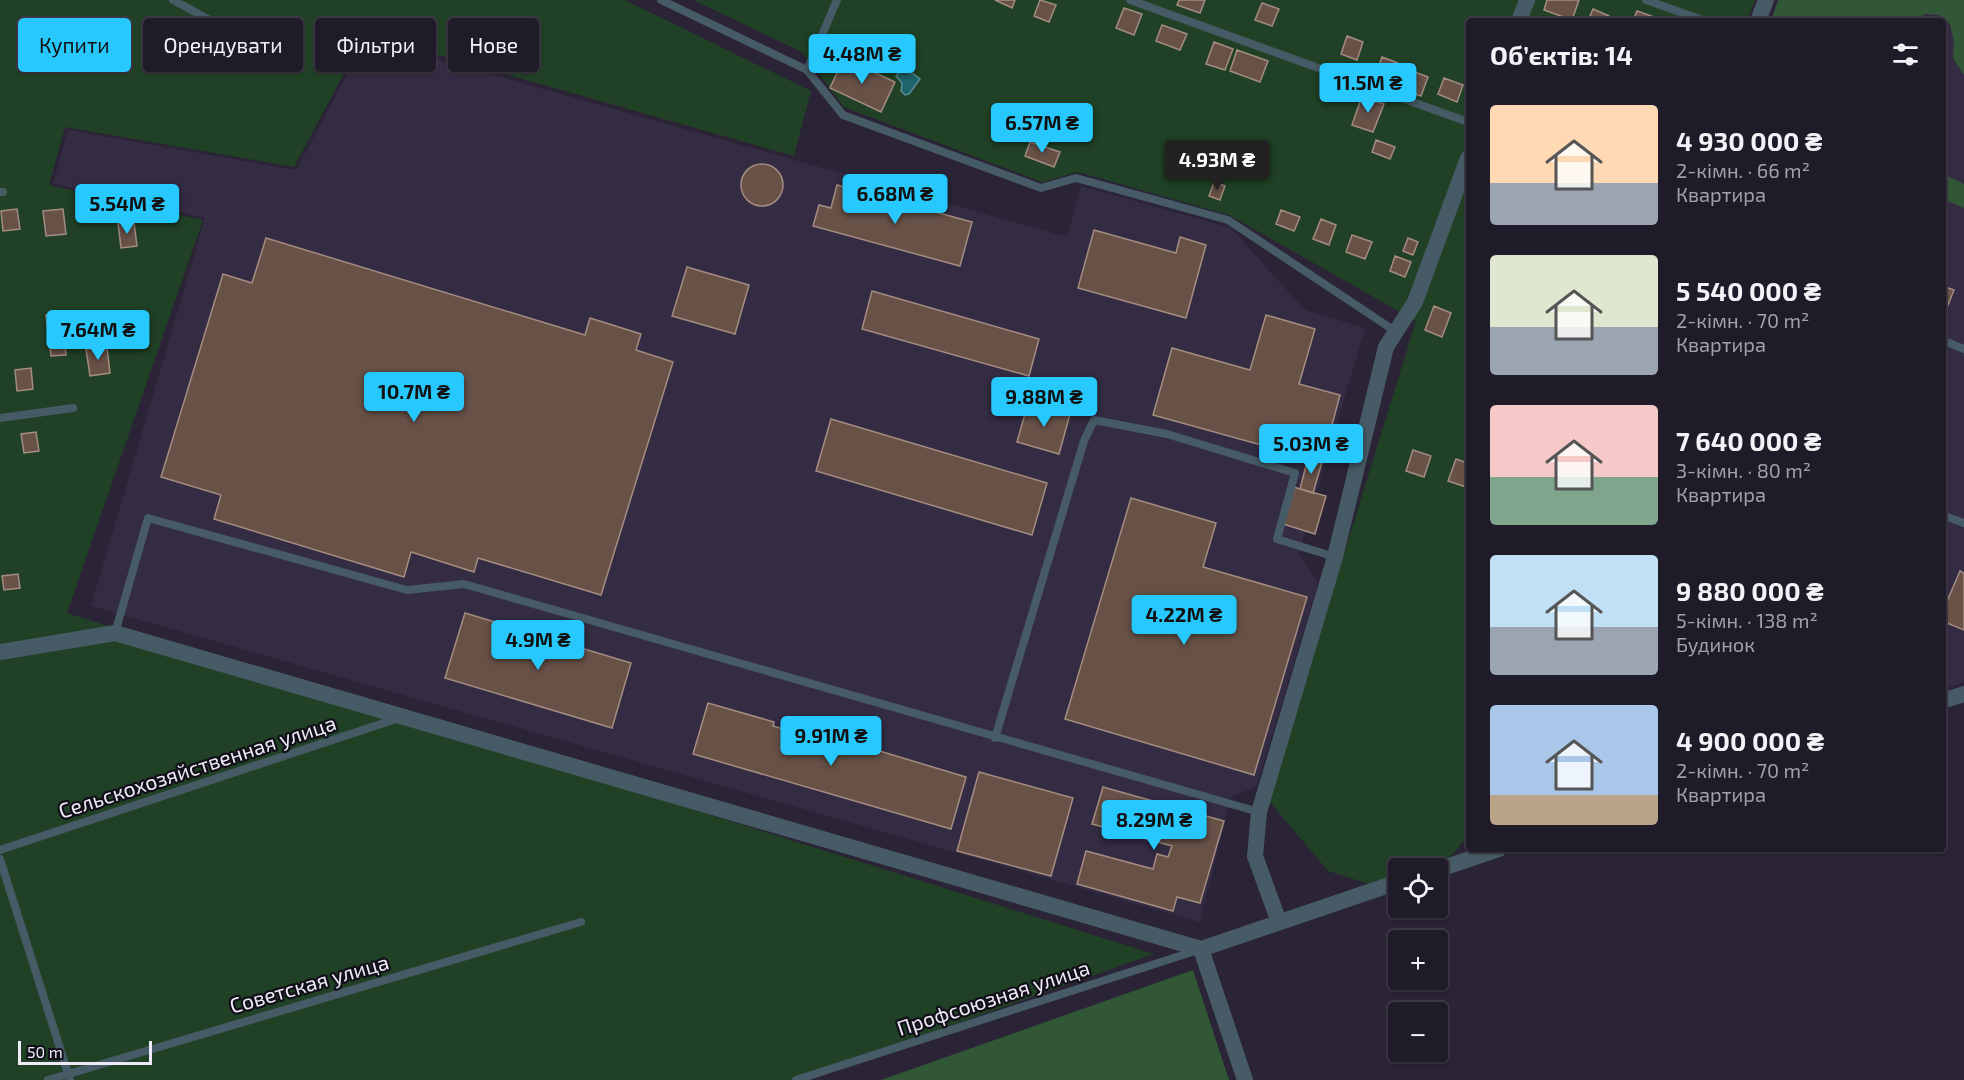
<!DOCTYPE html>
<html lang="uk">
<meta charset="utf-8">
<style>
body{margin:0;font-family:"Exo 2",sans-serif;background:#2d2834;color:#f1f3f6;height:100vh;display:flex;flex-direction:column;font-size:22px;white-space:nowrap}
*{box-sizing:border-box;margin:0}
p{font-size:20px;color:#a2a1a8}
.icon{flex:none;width:33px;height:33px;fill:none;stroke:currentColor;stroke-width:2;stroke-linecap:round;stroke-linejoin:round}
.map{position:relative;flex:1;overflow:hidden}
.sheet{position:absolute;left:1466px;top:18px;width:480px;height:834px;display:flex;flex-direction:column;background:#201b28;border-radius:6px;box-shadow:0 2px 4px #0004,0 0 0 2px #3d3945}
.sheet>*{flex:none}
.hud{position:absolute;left:18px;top:18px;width:570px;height:54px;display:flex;gap:12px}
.buttons{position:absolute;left:1388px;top:858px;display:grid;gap:12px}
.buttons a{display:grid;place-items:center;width:60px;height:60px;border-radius:6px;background:#201b28;box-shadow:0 2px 4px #0004,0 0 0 2px #3d3945;font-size:30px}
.scale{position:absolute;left:18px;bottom:15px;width:134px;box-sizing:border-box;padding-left:6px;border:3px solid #eeeaf7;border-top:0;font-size:16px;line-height:21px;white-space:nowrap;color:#eeeaf7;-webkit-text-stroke:4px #110f17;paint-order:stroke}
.price{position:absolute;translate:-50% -51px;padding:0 14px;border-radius:6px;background:#27c8fe;color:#111;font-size:20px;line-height:39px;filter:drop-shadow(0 2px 3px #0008)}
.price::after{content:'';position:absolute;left:50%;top:36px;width:18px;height:14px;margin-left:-9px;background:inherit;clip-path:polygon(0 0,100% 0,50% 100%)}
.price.selected{background:#222;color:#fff}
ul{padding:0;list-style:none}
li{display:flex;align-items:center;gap:18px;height:150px;padding:0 24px}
li span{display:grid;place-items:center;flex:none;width:168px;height:120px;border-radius:6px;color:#555}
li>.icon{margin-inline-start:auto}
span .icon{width:72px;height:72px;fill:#fffc;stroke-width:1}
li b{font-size:26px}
h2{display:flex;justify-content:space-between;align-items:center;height:72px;padding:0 24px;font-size:26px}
.tag{padding:0 21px;border-radius:6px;background:#201b28;box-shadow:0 2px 4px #0004,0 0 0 2px #3d3945;font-size:21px;line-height:54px}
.tag.selected{background:#27c8fe;color:#111}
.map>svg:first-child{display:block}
.built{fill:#342c43}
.green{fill:#204125}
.forest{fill:#315737}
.water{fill:#1d646c;stroke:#5c8c96;stroke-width:1.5}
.building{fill:#685248;stroke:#a48c81;stroke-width:1.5}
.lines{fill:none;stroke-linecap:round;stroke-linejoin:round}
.service{stroke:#475b66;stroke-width:8}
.minor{stroke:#475b66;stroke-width:16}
.labels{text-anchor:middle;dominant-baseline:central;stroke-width:4.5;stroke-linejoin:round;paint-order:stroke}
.street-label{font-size:21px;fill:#eeeaf7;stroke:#110f17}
</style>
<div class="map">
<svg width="1964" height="1080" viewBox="0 0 1964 1080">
<rect width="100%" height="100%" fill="#2a2436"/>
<!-- built -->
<path class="built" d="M1964 0V682L1943 689 1942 21H1781Z
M366 39 1067 237 1081 186 1231 228 1305 310 1365 328 1299 553 1318 583 1256 787 1231 797 1200 922 91 606 205 218 53 184 68 130 296 170Z"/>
<!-- green -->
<path class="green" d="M0 0H625L811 91 794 156 365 34 294 167 65 127 49 185 203 220 67 613 1154 954 796 1080H0Z
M693 0H1755L1747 21H1468V836L1449 858 1416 868H1398V874L1369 884 1328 871 1268 800 1416 321 1229 215 1078 172 1042 182 844 107 802 52Z"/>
<!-- forest -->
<path class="forest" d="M1778 0H1964V75L1953 58 1954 42 1950 24 1939 15 1925 14 1914 21H1771Z
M1943 174 1964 184V208L1943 199Z
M1193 970 1229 1080H881Z"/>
<!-- water -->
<path class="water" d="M900 71 912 73 920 79 909 94 905 95 901 91 902 83 896 76Z"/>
<!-- building -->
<path class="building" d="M995 0H1015L1012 8Z
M1040 0 1056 5 1049 22 1034 16Z
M1179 0H1205L1200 13 1177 5Z
M1547 0H1579L1572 20 1544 10Z
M1262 3 1279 9 1272 26 1255 20Z
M1124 8 1142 14 1134 35 1116 28Z
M1593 9 1609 16 1607 21H1588Z
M1637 11 1657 18 1656 21H1633Z
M1162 25 1187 34 1180 50 1156 41Z
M1347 36 1363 42 1357 60 1341 54Z
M1214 42 1233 49 1225 70 1206 64Z
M1237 50 1268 61 1260 82 1230 71Z
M1382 57 1398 63 1391 83 1375 77Z
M844 58 895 82 881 112 830 88Z
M1404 68 1428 77 1421 96 1397 87Z
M1444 78 1463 85 1457 102 1438 94Z
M1362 96 1384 104 1373 132 1352 125Z
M1376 140 1395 147 1390 159 1372 152Z
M1030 142 1060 152 1054 167 1025 156Z
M741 185a21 21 0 1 1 42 0a21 21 0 1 1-42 0Z
M1214 182 1225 186 1220 200 1209 196Z
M837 185 972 222 960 266 813 226 819 205 831 208Z
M17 209 20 229 3 231 1 211Z
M63 209 66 234 46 236 43 211Z
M1281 210 1300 217 1294 231 1276 224Z
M1321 219 1336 225 1329 245 1313 239Z
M134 222 137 246 121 248 118 223Z
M1094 230 1176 253 1180 237 1206 245 1186 318 1078 288Z
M1352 235 1372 242 1365 259 1346 252Z
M266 238 585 335 590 318 641 334 636 350 673 362 601 595 478 558 474 572 411 552 404 577 214 519 221 495 161 477 223 274 252 283Z
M1408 238 1418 242 1413 255 1403 251Z
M1395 256 1411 262 1405 277 1390 271Z
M687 267 749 285 735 334 672 316Z
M1942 286 1954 290 1942 320Z
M872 291 1039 339 1029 376 862 329Z
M1434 306 1451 313 1442 337 1425 330Z
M61 313 66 355 51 356 46 315Z
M1266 315 1315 329 1299 384 1340 395 1322 462 1153 415 1172 348 1250 370Z
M107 347 110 373 90 376 86 349Z
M31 368 33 389 17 391 15 370Z
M1028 403 1070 414 1059 454 1017 442Z
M831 419 1047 483 1032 535 816 471Z
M36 432 39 451 24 453 21 434Z
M1413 450 1431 456 1424 477 1406 471Z
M1308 458 1322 462 1313 493 1300 489Z
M1456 459 1468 463V481L1466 487 1448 481Z
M1293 487 1326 496 1315 534 1283 524Z
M1131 498 1216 523 1203 567 1307 597 1254 775 1065 719Z
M1960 571 1964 573V630L1942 621V613Z
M18 574 20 588 4 590 2 576Z
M465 613 631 663 612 728 445 678Z
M708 703 774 722 773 726 861 752 863 746 966 777 951 829 693 754Z
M979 772 1073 798 1051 876 957 851Z
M1103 787 1224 821 1200 903 1177 897 1173 911 1077 884 1086 851 1153 869 1157 854 1168 857 1172 846 1092 824Z"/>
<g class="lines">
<!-- service -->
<path class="service" d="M173 0 290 64
M661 0 807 70 843 115 1041 188 1076 178 1228 220 1395 331
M1130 0 1468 122
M1646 0 1705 21
M807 70 837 0
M0 192H3
M1942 340 1964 349
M0 418 73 408
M1942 515 1964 523
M115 633 148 518 407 590 464 584 1259 812
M995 738 1084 441 1094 420 1167 434 1295 473 1277 539 1335 557
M0 850 399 718
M0 859 70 1080
M48 1080 581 922
M796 1080 1195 951"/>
<!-- minor -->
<path class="minor" d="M1519 21 1527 0
M1758 21 1766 0
M0 652 115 633 1201 949
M1942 701 1964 694
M1437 870 1499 849
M1279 922 1255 856 1259 812 1335 557 1386 347 1415 302 1468 158
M1245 1080 1201 949 1398 882"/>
</g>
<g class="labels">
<!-- street labels -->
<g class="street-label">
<text transform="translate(197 766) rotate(-18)">Сельскохозяйственная улица</text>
<text transform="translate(309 983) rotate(-16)">Советская улица</text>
<text transform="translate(993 997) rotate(-18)">Профсоюзная улица</text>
</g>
</g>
</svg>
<div class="buttons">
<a><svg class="icon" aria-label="locate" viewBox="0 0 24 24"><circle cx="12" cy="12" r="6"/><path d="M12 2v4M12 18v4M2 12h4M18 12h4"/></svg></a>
<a>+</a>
<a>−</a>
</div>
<div class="scale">50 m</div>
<b class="price" style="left:862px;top:85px">4.48M ₴</b>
<b class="price" style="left:1368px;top:114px">11.5M ₴</b>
<b class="price" style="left:1042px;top:154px">6.57M ₴</b>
<b class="price selected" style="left:1217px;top:191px">4.93M ₴</b>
<b class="price" style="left:895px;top:225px">6.68M ₴</b>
<b class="price" style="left:127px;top:235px">5.54M ₴</b>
<b class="price" style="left:98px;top:361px">7.64M ₴</b>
<b class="price" style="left:414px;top:423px">10.7M ₴</b>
<b class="price" style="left:1044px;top:428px">9.88M ₴</b>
<b class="price" style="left:1311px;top:475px">5.03M ₴</b>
<b class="price" style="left:1184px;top:646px">4.22M ₴</b>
<b class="price" style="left:538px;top:671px">4.9M ₴</b>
<b class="price" style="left:831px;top:767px">9.91M ₴</b>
<b class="price" style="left:1154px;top:851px">8.29M ₴</b>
<div class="hud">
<a class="tag selected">Купити</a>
<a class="tag">Орендувати</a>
<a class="tag">Фільтри</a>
<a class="tag">Нове</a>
</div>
<section class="sheet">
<h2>Об’єктів: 14<svg class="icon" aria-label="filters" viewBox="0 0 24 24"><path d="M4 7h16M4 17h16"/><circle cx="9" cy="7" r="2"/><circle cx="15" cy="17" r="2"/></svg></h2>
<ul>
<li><span style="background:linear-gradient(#ffd9b3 65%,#9aa5b1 0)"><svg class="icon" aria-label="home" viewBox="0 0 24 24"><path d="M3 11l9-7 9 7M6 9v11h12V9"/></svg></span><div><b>4 930 000 ₴</b><p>2-кімн. · 66 m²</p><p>Квартира</p></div></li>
<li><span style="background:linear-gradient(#dfe7d0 60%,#9aa5b1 0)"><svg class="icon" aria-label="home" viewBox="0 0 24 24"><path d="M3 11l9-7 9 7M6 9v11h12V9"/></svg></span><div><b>5 540 000 ₴</b><p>2-кімн. · 70 m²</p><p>Квартира</p></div></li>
<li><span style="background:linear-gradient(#f6c9c9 60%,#7fa58c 0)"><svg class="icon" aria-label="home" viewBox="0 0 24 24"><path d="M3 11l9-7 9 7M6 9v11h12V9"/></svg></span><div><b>7 640 000 ₴</b><p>3-кімн. · 80 m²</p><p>Квартира</p></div></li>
<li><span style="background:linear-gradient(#bfe0f5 60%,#9aa5b1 0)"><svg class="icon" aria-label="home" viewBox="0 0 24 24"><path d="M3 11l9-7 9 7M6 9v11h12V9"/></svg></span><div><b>9 880 000 ₴</b><p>5-кімн. · 138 m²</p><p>Будинок</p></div></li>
<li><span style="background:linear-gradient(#a9c7e8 75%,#b9a48a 0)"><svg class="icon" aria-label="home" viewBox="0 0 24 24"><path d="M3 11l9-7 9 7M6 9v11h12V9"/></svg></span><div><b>4 900 000 ₴</b><p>2-кімн. · 70 m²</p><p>Квартира</p></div></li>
</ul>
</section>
</div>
